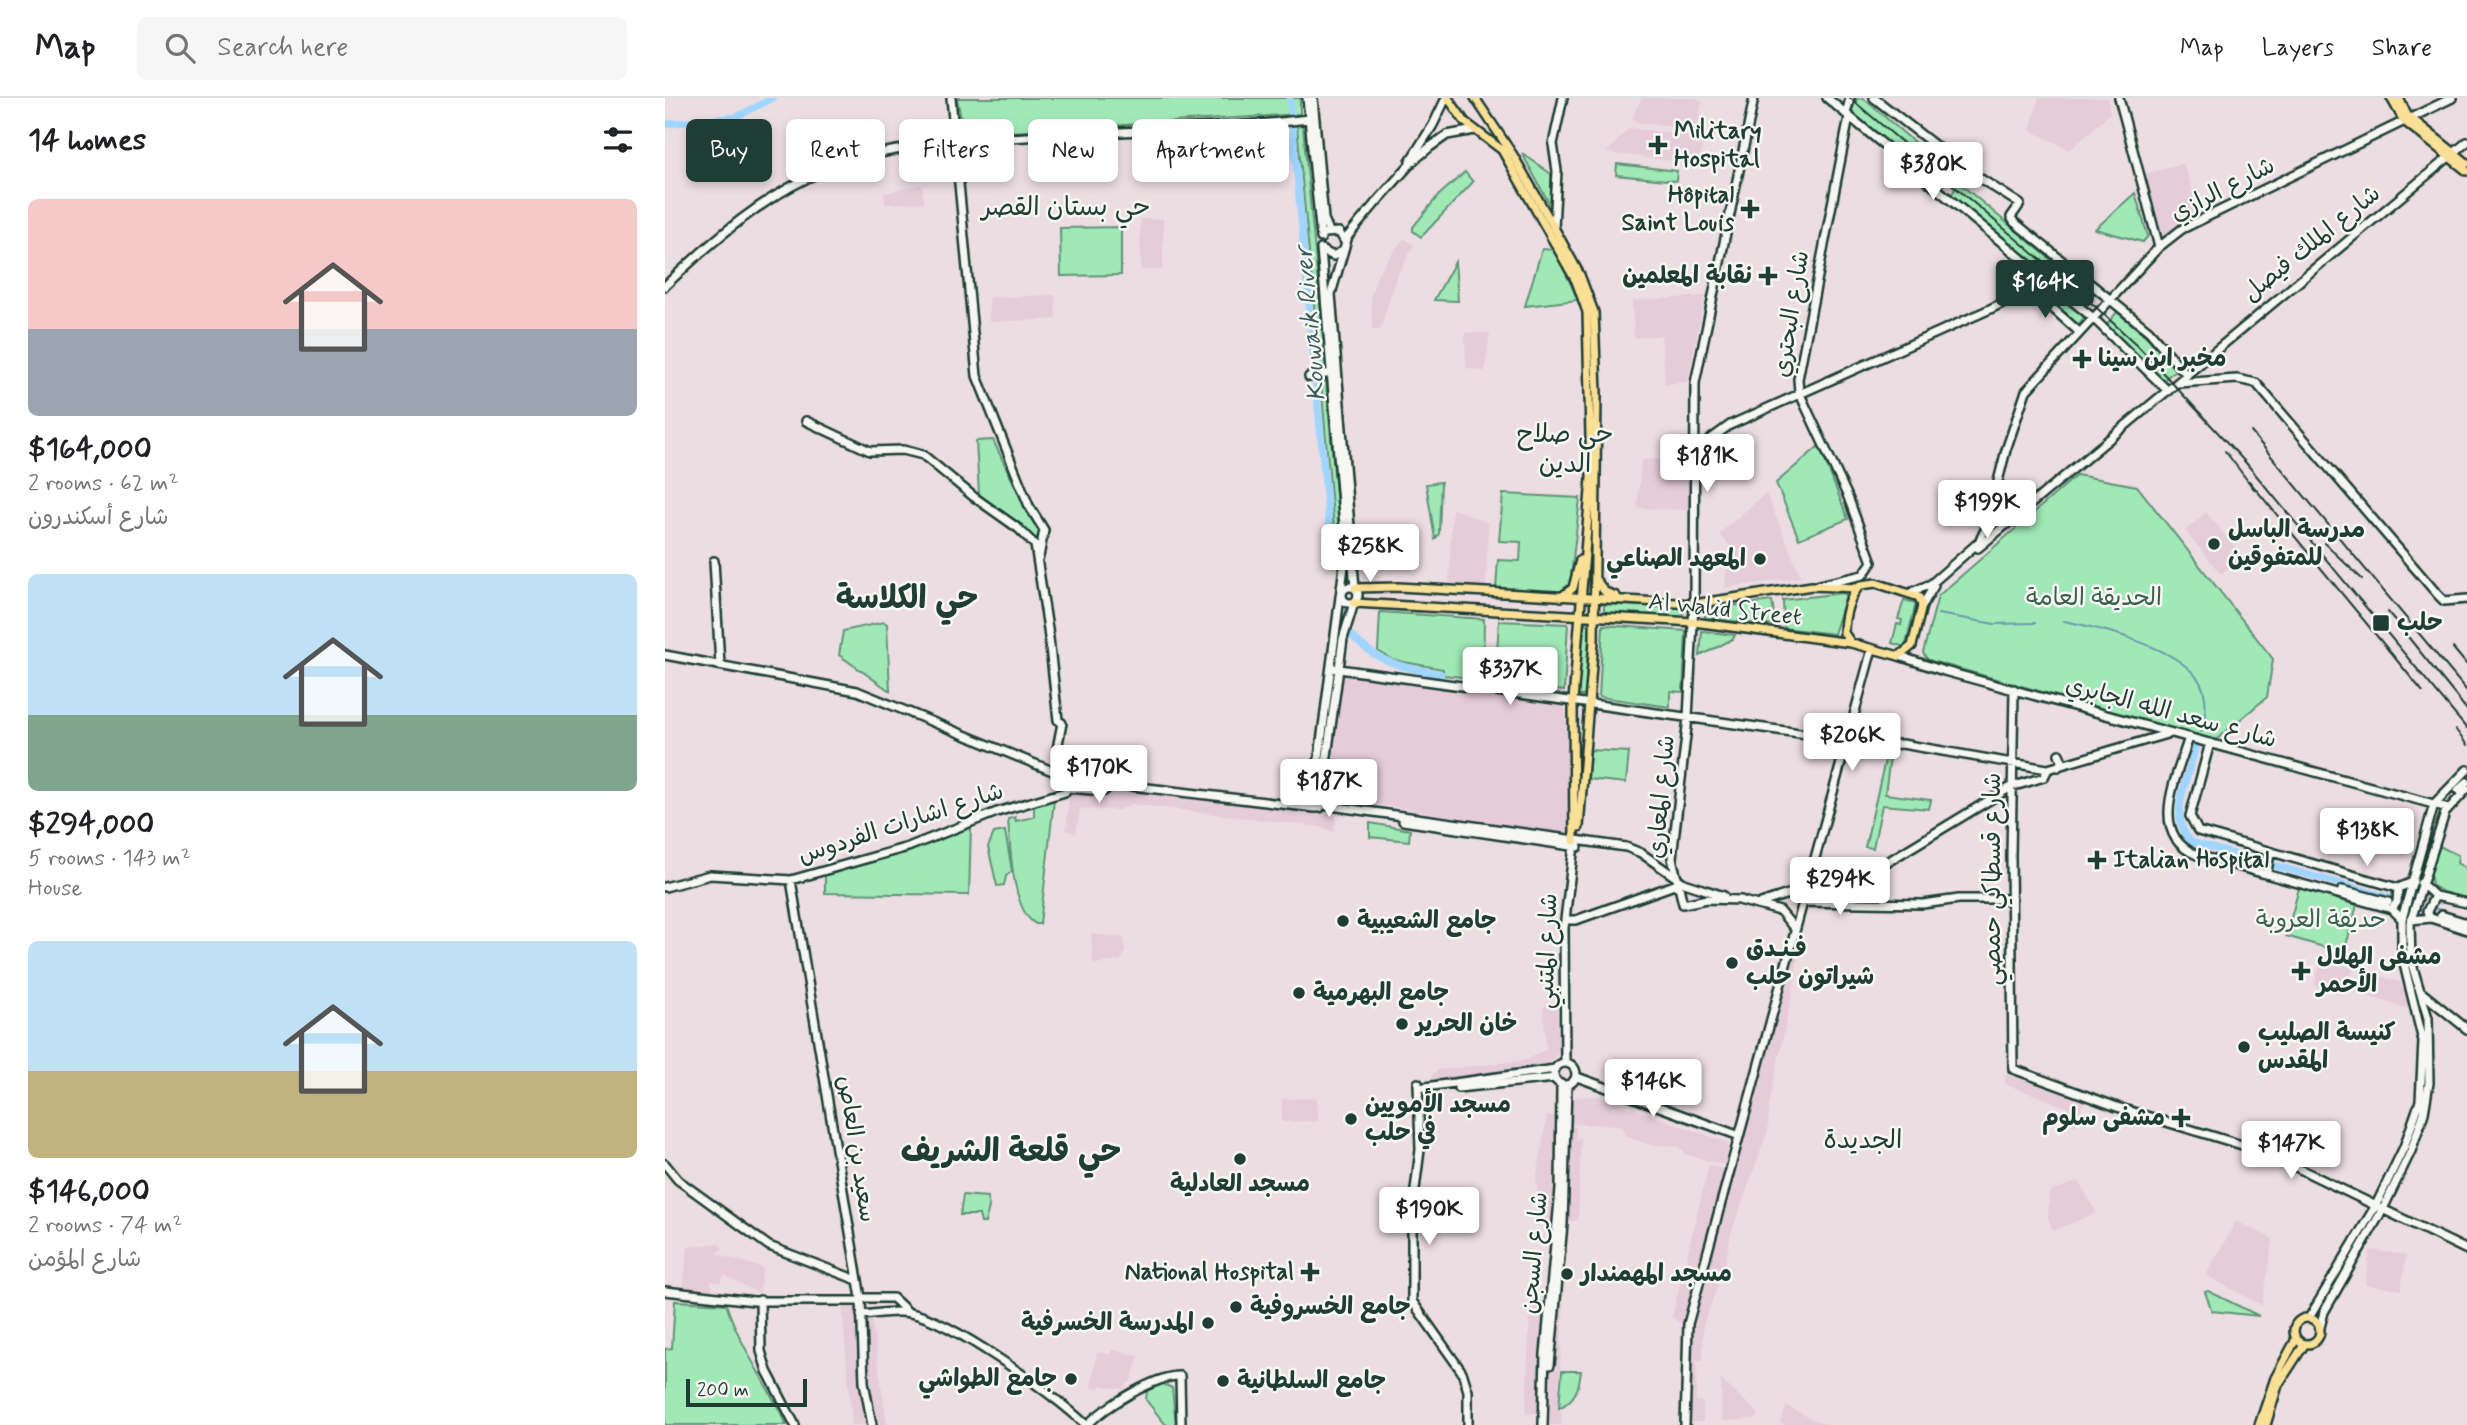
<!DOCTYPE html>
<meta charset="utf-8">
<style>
body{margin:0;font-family:Mynerve,"Playpen Sans Arabic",sans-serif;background:#f6f6f6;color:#202124;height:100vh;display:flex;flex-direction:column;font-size:26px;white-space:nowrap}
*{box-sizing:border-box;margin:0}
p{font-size:23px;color:#757577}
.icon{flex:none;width:38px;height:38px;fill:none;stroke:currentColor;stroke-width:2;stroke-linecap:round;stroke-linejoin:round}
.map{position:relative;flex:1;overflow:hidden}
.details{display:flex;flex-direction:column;background:#fff;width:665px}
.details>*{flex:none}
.top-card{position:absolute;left:21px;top:21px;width:665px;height:63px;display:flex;gap:14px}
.scale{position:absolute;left:21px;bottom:18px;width:121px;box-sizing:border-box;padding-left:7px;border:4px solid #1f3d34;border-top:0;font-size:19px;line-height:24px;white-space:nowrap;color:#1f3d34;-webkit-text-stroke:5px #f6f6f2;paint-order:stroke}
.price{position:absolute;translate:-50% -60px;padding:0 16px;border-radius:7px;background:#fff;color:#222;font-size:23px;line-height:46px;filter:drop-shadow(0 2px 4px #0008)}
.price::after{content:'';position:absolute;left:50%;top:42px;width:21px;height:16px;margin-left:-10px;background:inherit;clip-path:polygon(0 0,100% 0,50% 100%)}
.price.active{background:#1f3d34;color:#fff}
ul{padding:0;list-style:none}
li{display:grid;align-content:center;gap:14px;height:371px;padding:0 28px}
li span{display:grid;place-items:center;height:217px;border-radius:10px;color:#555}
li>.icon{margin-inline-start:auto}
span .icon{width:126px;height:126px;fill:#fffc;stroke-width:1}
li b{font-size:30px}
h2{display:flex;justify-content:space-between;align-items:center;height:84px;padding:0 28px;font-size:30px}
.pill{padding:0 24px;border-radius:10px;background:#fff;box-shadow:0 4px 10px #0003;font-size:24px;line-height:63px}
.pill.active{background:#1f3d34;color:#fff}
header{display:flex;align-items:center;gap:42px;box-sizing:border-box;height:98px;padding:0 35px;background:#fff;border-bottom:2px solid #e0e0e0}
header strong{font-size:33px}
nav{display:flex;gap:38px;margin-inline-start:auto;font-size:24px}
.search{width:490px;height:63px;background:#f6f6f6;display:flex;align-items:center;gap:18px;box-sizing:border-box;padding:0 24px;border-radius:10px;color:#757577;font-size:26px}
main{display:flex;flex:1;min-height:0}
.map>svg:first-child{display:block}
.built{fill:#e5ccd8}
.green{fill:#a0e9b7;stroke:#609376;stroke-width:2}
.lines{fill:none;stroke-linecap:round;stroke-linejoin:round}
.stream{stroke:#6c98ad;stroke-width:2}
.river{stroke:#9fd5fe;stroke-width:7}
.secondary-tunnel{stroke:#c3bdc0;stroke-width:7;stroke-dasharray:7 3.5;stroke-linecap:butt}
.secondary-casing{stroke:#1f3d34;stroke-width:12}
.primary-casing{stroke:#1f3d34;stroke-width:12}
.secondary{stroke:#f6f6f2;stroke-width:7}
.primary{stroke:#fadf96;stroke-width:7}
.rail{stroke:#1f3d34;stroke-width:2}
.poi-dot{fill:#1f3d34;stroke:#f6f6f2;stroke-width:2.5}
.labels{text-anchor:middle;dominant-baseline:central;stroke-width:5;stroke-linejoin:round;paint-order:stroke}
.poi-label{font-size:24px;font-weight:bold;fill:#1f3d34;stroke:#f6f6f2;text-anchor:start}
.street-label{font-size:24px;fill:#1f3d34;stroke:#f6f6f2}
.park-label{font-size:24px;fill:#395f4e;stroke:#f6f6f2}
.neighbourhood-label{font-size:26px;fill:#1f3d34;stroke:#f6f6f2}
.water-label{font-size:26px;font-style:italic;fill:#395b5c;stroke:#f6f6f2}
.district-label{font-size:32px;font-weight:bold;fill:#1f3d34;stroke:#f6f6f2}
</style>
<header>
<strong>Map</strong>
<div class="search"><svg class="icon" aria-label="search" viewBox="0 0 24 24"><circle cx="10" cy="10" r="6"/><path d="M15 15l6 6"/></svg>Search here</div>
<nav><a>Map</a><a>Layers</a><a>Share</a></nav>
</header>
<main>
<section class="details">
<h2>14 homes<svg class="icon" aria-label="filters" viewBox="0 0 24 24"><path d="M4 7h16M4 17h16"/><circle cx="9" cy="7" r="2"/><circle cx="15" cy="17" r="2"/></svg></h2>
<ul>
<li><span style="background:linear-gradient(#f6c9c9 60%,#9aa5b1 0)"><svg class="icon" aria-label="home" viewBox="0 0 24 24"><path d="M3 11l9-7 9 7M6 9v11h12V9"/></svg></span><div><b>$164,000</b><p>2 rooms · 62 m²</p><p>شارع أسكندرون</p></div></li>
<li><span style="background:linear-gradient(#bfe0f5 65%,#7fa58c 0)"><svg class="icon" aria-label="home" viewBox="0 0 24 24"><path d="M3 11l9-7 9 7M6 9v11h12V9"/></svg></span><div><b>$294,000</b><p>5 rooms · 143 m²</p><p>House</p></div></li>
<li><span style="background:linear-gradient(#bfe0f5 60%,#c2b280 0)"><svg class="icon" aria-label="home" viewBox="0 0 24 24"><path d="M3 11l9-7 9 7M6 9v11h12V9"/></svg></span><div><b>$146,000</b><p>2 rooms · 74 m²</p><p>شارع المؤمن</p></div></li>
</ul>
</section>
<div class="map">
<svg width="1802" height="1327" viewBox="0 0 1802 1327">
<rect width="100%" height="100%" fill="#ecdde3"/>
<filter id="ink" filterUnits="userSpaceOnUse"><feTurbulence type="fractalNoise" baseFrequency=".0143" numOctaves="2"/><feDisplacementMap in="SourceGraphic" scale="14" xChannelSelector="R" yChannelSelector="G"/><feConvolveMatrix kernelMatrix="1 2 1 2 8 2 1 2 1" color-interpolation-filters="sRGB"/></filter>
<g filter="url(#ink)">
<!-- built -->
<path class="built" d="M977 0H1032L1037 4 1032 31 970 24 967 20Z
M1374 0H1443L1445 15 1405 52 1365 32Z
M964 30 1038 39 1035 66 941 55Z
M1518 65 1535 114 1494 140 1477 77Z
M257 86 259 105 220 106 219 95Z
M475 121H498V172H476Z
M739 140 749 147 731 180 715 232H711L707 231 706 197 713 175Z
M390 197 391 221 324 224V199Z
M1040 198 1022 284 1000 286 996 237 969 240 967 203Z
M800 235H825L820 273 801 270Z
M1001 361V376L1024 377V412L972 410 976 362Z
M1101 395 1136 479 1060 490 1064 447 1054 436Z
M787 410 823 425 821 488 784 487Z
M1541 414 1577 458 1556 476 1520 433Z
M675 575 900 607 905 681 904 736 671 700 661 686Z
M451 688 671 717 669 734 655 729 467 706 454 712 415 711 411 736 401 732 404 697 446 692Z
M426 836 459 840 460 854 456 863 428 866Z
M1126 851 1133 853 1131 877 1104 1007 1103 1032 1066 1136 1058 1174 1038 1227V1262L1032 1263 1031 1303 1038 1304V1324H1022L1025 1230Z
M1657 859 1689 870 1677 897 1649 887Z
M1701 874 1737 885 1745 906 1744 911 1689 894 1694 879Z
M885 908 892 910 894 955 874 974 762 985 772 972 862 962 881 951 878 910Z
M1341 976 1418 1004 1411 1028 1399 1020 1402 1009 1340 986Z
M932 998 1064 1045 1060 1067 1022 1057 1014 1048 985 1047 960 1038 958 1030 952 1027 902 1026V1000Z
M652 1000 653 1023 617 1024V1001Z
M882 1018H889L890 1093 887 1134 884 1135 879 1125 871 1084Z
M902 1028 911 1029V1041L916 1039 913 1122 898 1125Z
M1044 1067 1062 1072 1020 1229 1007 1219Z
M1414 1083 1431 1115 1388 1133 1383 1120 1384 1094Z
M1571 1123 1608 1141 1597 1208 1541 1177Z
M52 1145 57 1149 52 1156 98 1170 94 1195 59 1177 56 1184 46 1183 47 1192 18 1190 23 1149Z
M1705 1152 1741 1157 1736 1192 1700 1187Z
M865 1204 879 1205 872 1315 861 1316Z
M890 1206 899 1207 894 1287 897 1327H884Z
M177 1207H191V1252L200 1327H187Z
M201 1223H207L222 1327H214L200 1285Z
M447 1251 474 1258 466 1283 457 1291 434 1287 433 1290 426 1289 432 1254 445 1256Z
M1056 1282 1094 1316 1091 1321 1057 1323Z
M1122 1308 1153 1324 1163 1327H1119L1115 1324Z"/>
<!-- green -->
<path class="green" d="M292 0H635V16L299 37Z
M1198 0 1287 77 1286 82 1276 88 1186 14 1192 1Z
M635 27 638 29 661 269 655 270 632 28Z
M857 55 886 76V109Z
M952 66 1012 73 1011 83 951 77Z
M800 74 808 84 760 135 756 139 748 133V129L773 98Z
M1294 85 1427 196 1423 206H1419L1286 97Z
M1470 95 1483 138 1478 144 1430 131Z
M456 129V177L396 178 395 130Z
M877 151 890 152 913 202 860 208Z
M790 164 793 203 769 202Z
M1379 183 1420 218 1412 228 1370 194Z
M1452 214 1483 240 1510 272 1498 283 1441 228Z
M656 284H661L676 453 671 454Z
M328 342 362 413 376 435 370 441 317 402 314 395 311 343Z
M1154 348 1183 421 1134 441 1111 385Z
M1412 377 1472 388 1608 561 1602 599 1551 642 1263 562 1258 555 1273 498Z
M776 384 774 436 770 441 761 386Z
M838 396 915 400 905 487 896 494 831 491 833 462 855 463 856 444 834 443Z
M1178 495 1181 497 1169 536 1119 530 1118 502Z
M1239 502 1251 505 1240 549 1227 545 1232 526 1236 527 1237 522 1233 521Z
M1107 503 1111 528 1040 520V511Z
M939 506 1019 510 1018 520 939 517Z
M715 514 819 521 818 581 778 577V571L728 562 713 553Z
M834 523 903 526 899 593 830 584Z
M219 524 222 526 225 593 174 557 178 533Z
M916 525 925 526 920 598 911 597Z
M938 527 1021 533 1018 594 1005 593V609L934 599Z
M1037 533 1070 537 1068 541 1035 558Z
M925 652 964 654 961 685 923 681Z
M1221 658 1225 659 1220 696 1266 702 1264 711 1217 707 1208 750 1200 749Z
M389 702 375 826H371C347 815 345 746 343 721L350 719 351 723 369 719V707Z
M705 725 745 732 744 743 705 739Z
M306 727 304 797 160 795V774Z
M340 733 347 773 341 778 339 787 332 788 323 749 329 735Z
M1772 747 1793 757 1792 765 1802 771V801L1778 794 1767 787 1765 776Z
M1634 790 1692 807 1679 855 1621 838Z
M298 1097 322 1099 324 1109 320 1125H316L314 1117H295Z
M1543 1193 1594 1218 1547 1213 1540 1194Z
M10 1203 61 1206C75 1248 102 1286 122 1327H0V1251L7 1250Z
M897 1273H916C914 1291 910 1302 894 1310Z
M496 1285 507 1290 511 1327H501L481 1302 482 1293Z"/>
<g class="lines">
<!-- stream -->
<path class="stream" d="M1273 516 1330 526 1370 525
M1399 523C1435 530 1518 550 1536 586 1543 602 1541 617 1536 634
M1769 810 1802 820"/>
<!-- river -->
<path class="river" d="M625 0 666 452
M0 26 71 19 108 0
M687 538C712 565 740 570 776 576
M1531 648C1524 678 1501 721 1527 744L1726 800"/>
<!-- secondary-tunnel -->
<path class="secondary-tunnel" d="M1776 713 1793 692
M1728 792 1778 804
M1727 805 1776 817"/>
<defs>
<path id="secondary" d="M286 0 312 278 364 408 379 432 374 459
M642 0 656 140
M648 0 659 121 664 133
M1162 0 1369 171 1374 182
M1209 0 1299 70 1355 106 1346 119 1349 124 1484 233 1522 277
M1454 0 1494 149
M1181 16 1185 0
M745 63 768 27 781 0
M889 130 892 73 888 46 898 0
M660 135 674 134 680 144
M657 152 668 158 678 153
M0 188C48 142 100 96 163 71 218 49 272 46 330 41 434 33 540 33 644 21
M1366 191 1413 233
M644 279 666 275
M1513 285 1572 281 1591 285 1773 497 1779 503 1802 501
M141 323 205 353 238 352 258 357 309 399 354 431 370 447 383 531 393 622 397 625 392 651 395 676
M1029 362 1047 340 1065 327 1323 212 1362 193 1376 182 1384 184 1427 219 1503 293
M1313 450 1802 44
M49 463 55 567
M1154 487 1198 477 1207 464 1183 399 1134 294 1133 281 1184 19
M677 497a8 8 0 1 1 16 0a8 8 0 1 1-16 0Z
M690 490 666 196 683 138 709 107 747 64 765 49 782 37 810 32
M1247 494 1266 486 1314 444 1321 430 1341 352 1361 293 1494 149 1517 131 1787 0
M1257 508 1269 488
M0 557 192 593 402 679
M1234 558 1279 573 1783 710
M667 570 1221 647 1237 646 1382 671
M1349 591 1346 757 1348 971 1452 1009 1600 1054 1802 1152
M1524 639C1513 677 1481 736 1532 757L1727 811 1737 821
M1545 645 1525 718 1533 733 1733 790 1748 784
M1393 669 1397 663 1394 656
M406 678 440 684 443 690 439 693 403 690 399 682Z
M441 685 650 710
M1793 692 1802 684
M650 702 657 703 655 710 649 709 648 705 681 453 656 151
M656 702 678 541 689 505
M658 707 961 749 976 755 1019 785 1059 798
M738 723 913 749
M1602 774 1605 755
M126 782 196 1200 199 1284 207 1327
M1756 785 1770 798 1802 805
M0 789 45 777 126 782 243 749 332 714 400 694
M1677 792 1723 804
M1074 802 1115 813 1129 830
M1076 802 1042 801 1018 806 1007 760 1023 620 1029 506 1030 285 1089 0
M1137 804 1258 806 1294 801H1347
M1096 805 1224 763 1346 689 1379 679 1383 671 1505 635
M1727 811 1732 804 1733 790
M1776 817 1802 825
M1765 820 1762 813 1770 798
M900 822H911L1015 785
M1746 822 1766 820 1802 832
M1756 894 1802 931
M889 976a11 11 0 1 1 22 0a11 11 0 1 1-22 0Z
M900 965 899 830 909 747
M912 979 1072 1037
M753 985 755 1052 747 1115V1203L797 1274 803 1293V1327
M753 990 890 971
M793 990 890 980
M0 1066 13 1082 104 1148 192 1182
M0 1193 89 1203H196
M196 1200H228L244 1215
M95 1202 96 1253 102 1273 130 1327
M196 1217C211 1216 230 1212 245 1215 286 1222 390 1297 421 1327
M1644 1220 1711 1107 1739 1049 1755 1003 1758 943 1737 858V821L1769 706 1802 672
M1655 1229 1659 1214 1718 1111 1746 1053 1759 1015 1764 985 1763 920 1746 863 1745 825 1780 715 1802 691
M885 1267 898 1126 902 988
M422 1327C440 1309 491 1277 515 1278L516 1327
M878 1327 880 1256 895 1091 896 987
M1020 1327 1023 1226 1207 551"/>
<path id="primary" d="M783 0 800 24 837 52 911 183 922 214 926 380 908 603 909 743
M810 0 848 57 886 124 915 177 929 214 932 295 929 543 914 729
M1726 0 1739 23 1802 73
M1734 0 1742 17 1802 65
M930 481 940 494 951 498
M690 490 734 489 1029 506 1147 488 1192 490
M896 499 908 490 915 462
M689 505 1029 524 1186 545 1234 558 1247 548 1257 508 1254 499 1211 485 1196 487C1184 497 1179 519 1179 535L1186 545
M1629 1233a13 13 0 1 1 26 0a13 13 0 1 1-26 0Z
M1594 1327 1610 1280 1631 1241
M1601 1327 1613 1287 1639 1247"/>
</defs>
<!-- secondary casing -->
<use href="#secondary" class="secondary-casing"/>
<!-- primary casing -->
<use href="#primary" class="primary-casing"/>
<!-- secondary -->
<use href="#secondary" class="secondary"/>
<!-- primary -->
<use href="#primary" class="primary"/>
<!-- rail -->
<path class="rail" d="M1185 0 1421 200 1473 248 1581 365 1802 631
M1586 334 1802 593
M1560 353 1589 391
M1584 383 1758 594
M1659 445 1697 481
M1723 514 1802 612
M1788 550 1802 567
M1791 632 1802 647"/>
</g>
</g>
<!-- markers -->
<g class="poi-dot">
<path d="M989.5 36.5h7v7h7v7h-7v7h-7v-7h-7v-7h7z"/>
<path d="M1081.5 100.5h7v7h7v7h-7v7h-7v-7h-7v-7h7z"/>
<path d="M1099.5 167.5h7v7h7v7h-7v7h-7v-7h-7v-7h7z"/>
<path d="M1413.5 250.5h7v7h7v7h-7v7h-7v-7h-7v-7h7z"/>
<circle cx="1549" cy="446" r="7"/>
<circle cx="1095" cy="461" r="7"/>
<rect x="1707" y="516" width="18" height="18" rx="3.5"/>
<path d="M1428.5 751.5h7v7h7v7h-7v7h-7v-7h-7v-7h7z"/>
<circle cx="678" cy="823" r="7"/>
<circle cx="1067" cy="865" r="7"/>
<path d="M1632.5 862.5h7v7h7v7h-7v7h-7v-7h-7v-7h7z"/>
<circle cx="634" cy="895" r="7"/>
<circle cx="737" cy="926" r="7"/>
<circle cx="1579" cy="949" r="7"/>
<path d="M1512.5 1009.5h7v7h7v7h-7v7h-7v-7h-7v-7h7z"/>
<circle cx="686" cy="1021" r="7"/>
<circle cx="575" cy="1061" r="7"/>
<path d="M641.5 1163.5h7v7h7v7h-7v7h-7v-7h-7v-7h7z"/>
<circle cx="902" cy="1176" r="7"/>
<circle cx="571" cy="1209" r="7"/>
<circle cx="543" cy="1225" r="7"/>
<circle cx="406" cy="1281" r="7"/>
<circle cx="558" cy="1283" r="7"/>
</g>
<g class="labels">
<!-- poi labels -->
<g class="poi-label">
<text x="1009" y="33">Military<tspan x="1009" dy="28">Hospital</tspan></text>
<text x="1069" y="97" text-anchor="end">Hôpital<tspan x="1069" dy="28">Saint Louis</tspan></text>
<text x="1087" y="178" text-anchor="end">نقابة المعلمين</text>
<text x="1433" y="261">مخبر ابن سينا</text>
<text x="1563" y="432">مدرسة الباسل<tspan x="1563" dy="28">للمتفوقين</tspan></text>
<text x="1081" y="461" text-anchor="end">المعهد الصناعي</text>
<text x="1732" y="525">حلب</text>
<text x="1448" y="762">Italian Hospital</text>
<text x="692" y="823">جامع الشعيبية</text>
<text x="1081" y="851">فـنـدق<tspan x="1081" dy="28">شيراتون حلب</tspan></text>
<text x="1652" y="859">مشفى الهلال<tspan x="1652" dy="28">الأحمر</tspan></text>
<text x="648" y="895">جامع البهرمية</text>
<text x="751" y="926">خان الحرير</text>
<text x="1593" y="935">كنيسة الصليب<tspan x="1593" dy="28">المقدس</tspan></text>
<text x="700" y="1007">مسجد الأمويين<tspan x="700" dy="28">في حلب</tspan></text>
<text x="1500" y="1020" text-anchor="end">مشفى سلوم</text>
<text x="575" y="1086" text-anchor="middle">مسجد العادلية</text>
<text x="629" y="1174" text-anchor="end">National Hospital</text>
<text x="916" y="1176">مسجد المهمندار</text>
<text x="585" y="1209">جامع الخسروفية</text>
<text x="529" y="1225" text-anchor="end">المدرسة الخسرفية</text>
<text x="392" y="1281" text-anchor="end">جامع الطواشي</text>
<text x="572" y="1283">جامع السلطانية</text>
</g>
<!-- street labels -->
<g class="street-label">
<text transform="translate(1558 92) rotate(-27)">شارع الرازي</text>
<text transform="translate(1647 146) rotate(-39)">شارع الملك فيصل</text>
<text transform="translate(1127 216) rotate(-81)">شارع البحتري</text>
<text transform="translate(1060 512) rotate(6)">Al Walid Street</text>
<text transform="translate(1506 615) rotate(15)">شارع سعد الله الجابري</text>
<text transform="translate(997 699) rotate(-85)">شارع المعاري</text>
<text transform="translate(236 726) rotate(-18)">شارع اشارات الفردوس</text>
<text transform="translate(1328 781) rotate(-90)">شارع قسطاكي حمصي</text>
<text transform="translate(883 853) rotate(-88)">شارع المتنبي</text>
<text transform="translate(191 1051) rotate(81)">سعيد بن العاص</text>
<text transform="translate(870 1155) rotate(-85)">شارع السجن</text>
</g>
<!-- park labels -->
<g class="park-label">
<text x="1429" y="500">الحديقة العامة</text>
<text x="1656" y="822">حديقة العروبة</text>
</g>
<!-- neighbourhood labels -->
<g class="neighbourhood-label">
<text x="401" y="110">حي بستان القصر</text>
<text x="900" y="337">حي صلاح<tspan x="900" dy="30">الدين</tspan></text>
<text x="1198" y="1043">الجديدة</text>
</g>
<!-- water labels -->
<g class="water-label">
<text transform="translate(646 226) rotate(-95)">Kouwaik River</text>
</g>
<!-- district labels -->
<g class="district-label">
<text x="242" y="501">حي الكلاسة</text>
<text x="346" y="1054">حي قلعة الشريف</text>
</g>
</g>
</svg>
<div class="scale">200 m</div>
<b class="price" style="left:1268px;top:104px">$380K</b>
<b class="price active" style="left:1380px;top:222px">$164K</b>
<b class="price" style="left:1042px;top:396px">$181K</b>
<b class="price" style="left:1322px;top:442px">$199K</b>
<b class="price" style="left:705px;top:486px">$258K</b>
<b class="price" style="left:845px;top:609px">$337K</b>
<b class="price" style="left:1187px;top:675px">$206K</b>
<b class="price" style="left:434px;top:707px">$170K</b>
<b class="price" style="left:664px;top:721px">$187K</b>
<b class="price" style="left:1702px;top:770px">$138K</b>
<b class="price" style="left:1175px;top:819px">$294K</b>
<b class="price" style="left:988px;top:1021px">$146K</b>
<b class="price" style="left:1626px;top:1083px">$147K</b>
<b class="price" style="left:764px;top:1149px">$190K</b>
<div class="top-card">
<a class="pill active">Buy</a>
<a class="pill">Rent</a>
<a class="pill">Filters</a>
<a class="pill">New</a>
<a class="pill">Apartment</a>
</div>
</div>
</main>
